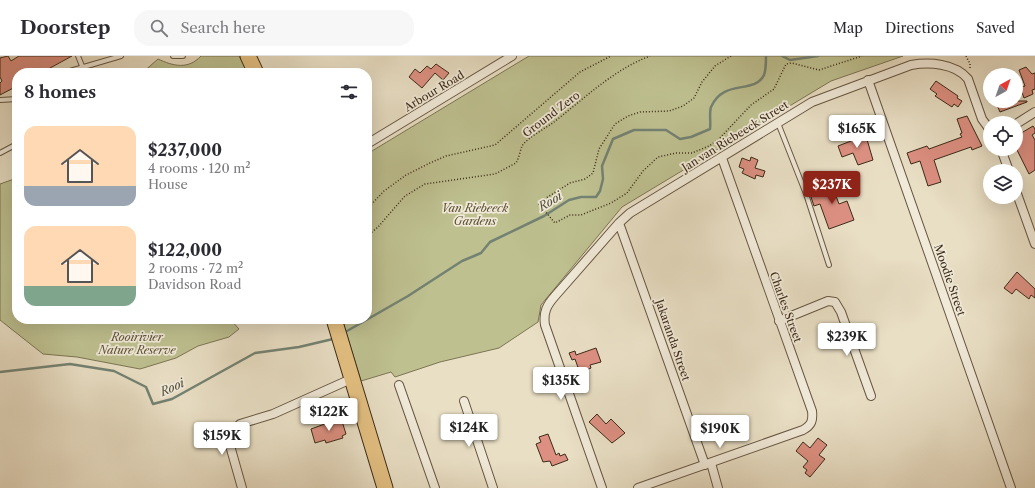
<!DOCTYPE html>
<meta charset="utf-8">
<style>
body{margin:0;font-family:"Libre Caslon Text",serif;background:#f7f7f7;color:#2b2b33;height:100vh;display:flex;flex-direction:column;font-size:15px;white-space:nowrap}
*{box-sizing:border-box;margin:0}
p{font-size:13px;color:#7c7c81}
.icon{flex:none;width:22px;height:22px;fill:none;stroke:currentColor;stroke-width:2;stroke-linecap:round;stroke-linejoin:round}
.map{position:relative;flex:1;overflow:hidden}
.details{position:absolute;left:12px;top:12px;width:360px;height:256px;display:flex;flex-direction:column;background:#fff;border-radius:16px;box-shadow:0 4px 16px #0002}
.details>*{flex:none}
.needle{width:26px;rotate:40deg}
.controls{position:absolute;left:983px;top:12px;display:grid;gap:8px}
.controls a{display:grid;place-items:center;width:40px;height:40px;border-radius:50%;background:#fff;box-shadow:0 4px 16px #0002;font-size:20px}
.price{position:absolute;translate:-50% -34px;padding:0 9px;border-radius:4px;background:#fff;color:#222;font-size:13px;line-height:26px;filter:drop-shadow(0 1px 2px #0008)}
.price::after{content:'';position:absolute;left:50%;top:24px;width:12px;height:9px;margin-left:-6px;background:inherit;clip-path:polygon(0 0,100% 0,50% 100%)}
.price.selected{background:#8f2418;color:#fff}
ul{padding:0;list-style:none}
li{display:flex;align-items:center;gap:12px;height:100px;padding:0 12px}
li span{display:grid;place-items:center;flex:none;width:112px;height:80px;border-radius:12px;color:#555}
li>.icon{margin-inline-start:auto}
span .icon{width:48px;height:48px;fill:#fffc;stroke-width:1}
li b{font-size:17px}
h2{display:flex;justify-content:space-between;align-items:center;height:48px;padding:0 12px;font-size:17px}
header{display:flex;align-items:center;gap:24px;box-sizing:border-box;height:56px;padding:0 20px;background:#fff;border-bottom:1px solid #e1e1e2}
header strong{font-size:19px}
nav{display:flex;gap:22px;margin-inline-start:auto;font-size:14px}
.search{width:280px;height:36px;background:#f7f7f7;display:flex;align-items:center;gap:10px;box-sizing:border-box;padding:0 14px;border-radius:16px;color:#7c7c81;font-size:15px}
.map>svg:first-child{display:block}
.green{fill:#bec090;stroke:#7c7554}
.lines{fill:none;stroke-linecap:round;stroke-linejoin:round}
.stream{stroke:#738273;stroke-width:2.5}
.building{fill:#dd9082;stroke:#3b2a18}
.lane-casing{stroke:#665743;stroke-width:6}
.street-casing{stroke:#665743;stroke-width:10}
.highway-casing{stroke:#3b2a18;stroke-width:17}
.path{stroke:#3b2a18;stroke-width:1.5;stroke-dasharray:1 2;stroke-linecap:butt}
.lane{stroke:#f1ead9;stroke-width:4}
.street{stroke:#f1ead9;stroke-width:8}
.highway{stroke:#e4c082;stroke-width:15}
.labels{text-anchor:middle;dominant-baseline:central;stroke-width:3.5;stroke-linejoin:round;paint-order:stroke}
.street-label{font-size:11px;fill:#3b2a18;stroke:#f1ead9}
.park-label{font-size:11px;font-style:italic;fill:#5c5036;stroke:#f1ead9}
.water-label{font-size:12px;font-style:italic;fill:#524f3e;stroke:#f1ead9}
</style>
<header>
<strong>Doorstep</strong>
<div class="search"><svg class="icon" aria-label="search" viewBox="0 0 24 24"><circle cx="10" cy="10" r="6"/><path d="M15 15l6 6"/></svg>Search here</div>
<nav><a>Map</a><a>Directions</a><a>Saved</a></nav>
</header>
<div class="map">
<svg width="1035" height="432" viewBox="0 0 1035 432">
<rect width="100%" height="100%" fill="#e9dfc5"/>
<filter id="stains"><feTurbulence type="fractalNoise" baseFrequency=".005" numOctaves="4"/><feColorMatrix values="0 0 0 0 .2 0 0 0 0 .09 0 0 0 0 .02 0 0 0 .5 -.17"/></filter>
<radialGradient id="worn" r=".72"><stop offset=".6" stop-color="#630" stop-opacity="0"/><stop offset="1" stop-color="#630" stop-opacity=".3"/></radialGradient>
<!-- green -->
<path class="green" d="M201 0H239L249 17H142L158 3C173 10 188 14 201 0Z
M529 0H903L831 25 622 151 541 249 538 266 499 292 440 306 395 321 391 316 361 325 342 263H367V98Z
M17 122V263H230L239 273 229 281 198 290 176 302 140 313 77 301 43 298 0 264V128Z"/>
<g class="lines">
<!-- stream -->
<path class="stream" d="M782 0 790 4 818 0
M347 275 408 240 462 205 481 197 490 186 544 160 569 144 581 141H596L600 135 603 123 602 110 613 83 634 74H666L680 83 691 81 710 73C711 67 709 57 711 51 724 22 754 39 764 19 766 14 766 5 766 0
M0 316 70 308 114 315 146 331 153 348 172 343 255 297 299 291 333 283"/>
</g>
<!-- building -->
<path class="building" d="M8 0 11 5 19 0H72L41 17H17V30L0 39V27L2 25 0 21V2Z
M436 8 449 17 443 24 435 17 422 32 409 21 415 13 420 17 427 10 431 13Z
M1026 11 1032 18 1035 17V33L1032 34 1033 38 1024 42 1020 31 1025 30 1019 14Z
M936 25 958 40 957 42 962 45 958 51 954 48 952 51 935 40 937 38 930 33Z
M1002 45H1027V46L1000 56 996 47Z
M967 60 982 90 972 94 971 91 934 104 941 126 928 130 920 105 911 108 907 97 927 90 929 93 962 81 960 78 962 77 957 63Z
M1033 70 1035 73V77L1032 79 1035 84V114L1029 118 1017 94 1016 88 1021 83 1018 79Z
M859 77 861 82 866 80 873 104 858 109 853 97 842 101 838 90 851 85 849 81Z
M751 101 758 104 755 112 765 115 763 121 756 119 755 123 742 117 744 113 739 111 742 102 750 105Z
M827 121 831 133 833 132 839 148 847 145 854 164 829 173 820 148 814 150 811 141 819 138 817 131 819 130 817 125Z
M1017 216 1035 233V242L1031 239 1029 243 1016 233 1012 238 1004 232Z
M596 292 601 306 590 309 591 312 580 317 575 303 572 304 569 297 575 295 576 299Z
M597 358 606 368 611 363 625 377 612 387 589 366Z
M341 362 346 378 342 380 343 382 326 387 325 384 315 387 311 373Z
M548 378 556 399 559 397 560 400 565 398 568 404 552 410 550 405 543 406 536 388 541 386 539 381Z
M818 382 827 389 819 399 825 403 810 421 805 417 807 414 803 411 808 405 796 395 803 386 810 392Z"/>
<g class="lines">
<defs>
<path id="lane" d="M78 0 82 10
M173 0H183
M63 17 121 0
M0 44 17 43
M778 67 806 138 829 209
M0 97 17 88"/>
<path id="street" d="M868 24 1011 432
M1016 68 1035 56
M367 88 512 0
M1001 93 1009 115
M1016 135 1035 188
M619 167 705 409
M779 265 828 245 835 246 841 256 871 340
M399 329 435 432
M464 345 493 432
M711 407 718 432
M242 432 229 386 231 377 240 368 273 358 351 323
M602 432 545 269C543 256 547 249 555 240L619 167 630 157 812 46 911 9C929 6 955 7 968 23L982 63 990 74
M638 432 803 374C812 369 813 364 812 355L722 102"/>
<path id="highway" d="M248 0 256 17
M334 263 385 432"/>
</defs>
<!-- lane casing -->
<use href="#lane" class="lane-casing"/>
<!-- street casing -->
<use href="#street" class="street-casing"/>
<!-- highway casing -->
<use href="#highway" class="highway-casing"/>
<!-- path -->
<path class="path" d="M731 0 715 10 702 26 694 42 683 50 669 55 640 56 628 60 615 68 599 93 593 117 585 123 570 127 538 147 555 167 570 159H581L611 147 627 137 643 115 658 101 676 97H692L709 90 718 84 751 49 774 33 786 8 792 7 819 14 862 0
M966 0 970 8V13
M367 153 384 135 406 119 430 107 446 100 495 89 580 16 611 0
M367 180 378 171 405 140 425 128 495 118 516 107C519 102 520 95 522 90 527 82 546 72 554 66 585 42 613 14 650 0"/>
<!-- lane -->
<use href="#lane" class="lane"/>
<!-- street -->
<use href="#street" class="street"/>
<!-- highway -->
<use href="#highway" class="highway"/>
</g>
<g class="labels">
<!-- street labels -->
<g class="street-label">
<text transform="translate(434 35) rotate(-31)">Arbour Road</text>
<text transform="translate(551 58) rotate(-37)">Ground Zero</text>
<text transform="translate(735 80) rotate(-32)">Jan van Riebeeck Street</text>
<text transform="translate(950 224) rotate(71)">Moodie Street</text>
<text transform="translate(786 251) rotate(70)">Charles Street</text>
<text transform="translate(673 284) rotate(71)">Jakaranda Street</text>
</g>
<!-- park labels -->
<g class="park-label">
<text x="475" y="152">Van Riebeeck<tspan x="475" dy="13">Gardens</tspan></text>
<text x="137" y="281">Rooirivier<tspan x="137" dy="13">Nature Reserve</tspan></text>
</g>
<!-- water labels -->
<g class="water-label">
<text transform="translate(550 145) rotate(-31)">Rooi</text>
<text transform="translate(172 331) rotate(-24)">Rooi</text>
</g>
</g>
<rect width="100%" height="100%" filter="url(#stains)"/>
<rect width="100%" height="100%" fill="url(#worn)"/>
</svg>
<div class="controls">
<a><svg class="needle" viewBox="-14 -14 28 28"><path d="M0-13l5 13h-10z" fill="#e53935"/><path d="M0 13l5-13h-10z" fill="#7c7c81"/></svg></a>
<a><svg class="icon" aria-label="locate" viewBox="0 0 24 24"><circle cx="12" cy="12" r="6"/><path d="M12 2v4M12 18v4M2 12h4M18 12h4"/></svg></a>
<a><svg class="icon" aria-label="layers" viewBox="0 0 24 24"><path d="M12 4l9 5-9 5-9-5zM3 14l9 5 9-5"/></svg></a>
</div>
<b class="price" style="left:857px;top:93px">$165K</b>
<b class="price selected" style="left:832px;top:149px">$237K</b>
<b class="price" style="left:847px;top:301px">$239K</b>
<b class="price" style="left:561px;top:345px">$135K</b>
<b class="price" style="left:329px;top:376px">$122K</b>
<b class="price" style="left:469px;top:392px">$124K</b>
<b class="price" style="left:720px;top:393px">$190K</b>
<b class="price" style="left:222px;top:400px">$159K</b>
<section class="details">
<h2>8 homes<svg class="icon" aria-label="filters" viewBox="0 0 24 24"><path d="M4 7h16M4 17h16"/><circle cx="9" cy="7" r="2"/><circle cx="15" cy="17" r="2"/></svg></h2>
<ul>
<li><span style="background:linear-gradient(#ffd9b3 75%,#9aa5b1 0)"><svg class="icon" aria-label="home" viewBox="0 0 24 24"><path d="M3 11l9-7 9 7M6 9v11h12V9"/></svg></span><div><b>$237,000</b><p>4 rooms · 120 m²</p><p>House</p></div></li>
<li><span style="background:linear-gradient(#ffd9b3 75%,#7fa58c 0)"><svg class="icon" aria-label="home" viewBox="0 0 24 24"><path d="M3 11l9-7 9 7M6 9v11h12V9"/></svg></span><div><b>$122,000</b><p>2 rooms · 72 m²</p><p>Davidson Road</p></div></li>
</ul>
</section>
</div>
